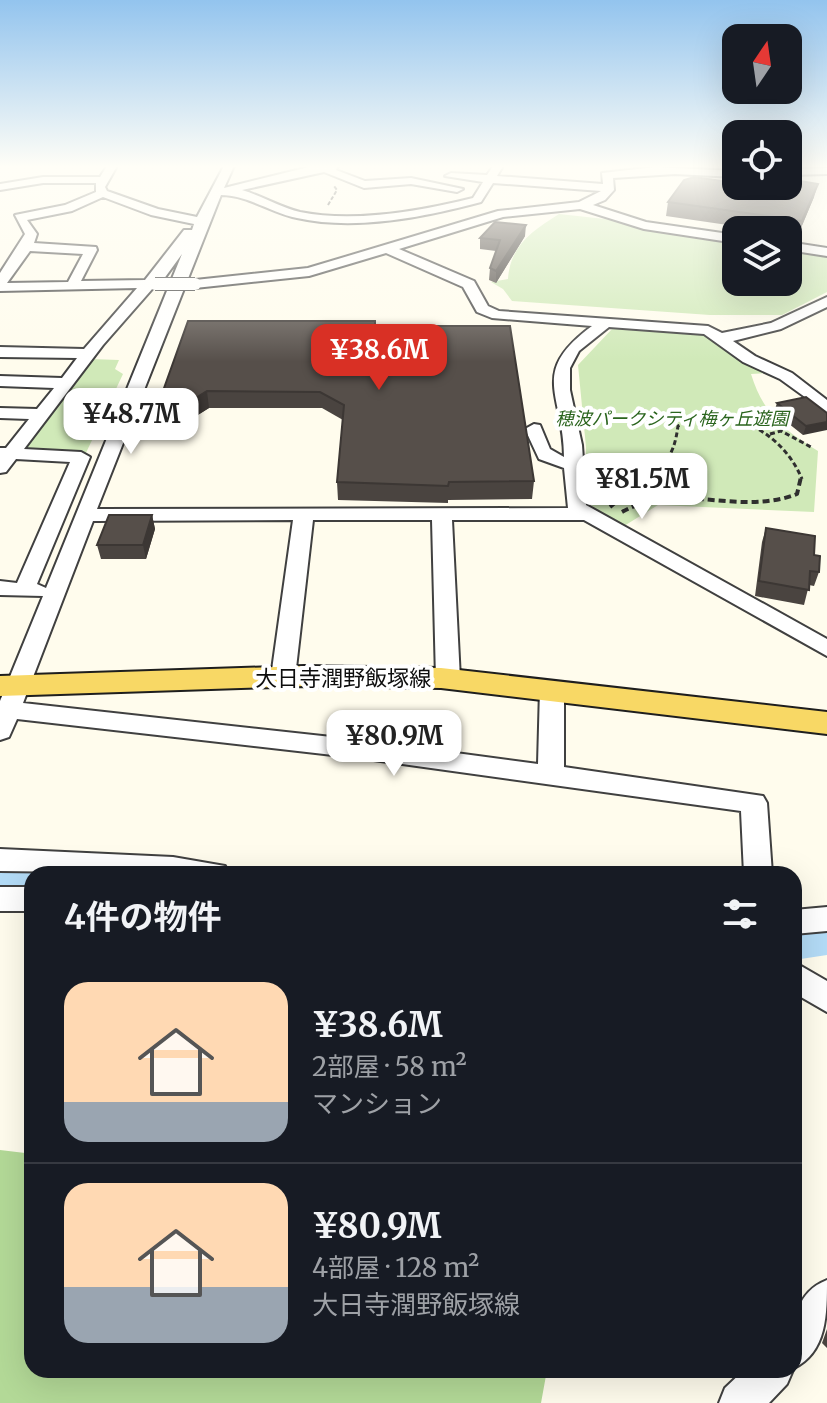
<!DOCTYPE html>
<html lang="ja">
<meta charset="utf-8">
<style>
body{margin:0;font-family:Merriweather,"Noto Sans JP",serif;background:#242831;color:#f1f3f6;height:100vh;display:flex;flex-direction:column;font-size:30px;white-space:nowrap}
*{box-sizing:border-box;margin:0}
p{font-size:26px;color:#9ea1a6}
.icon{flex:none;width:44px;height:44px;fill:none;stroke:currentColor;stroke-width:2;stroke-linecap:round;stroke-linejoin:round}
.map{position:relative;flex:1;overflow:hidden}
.drawer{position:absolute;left:24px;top:866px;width:778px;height:512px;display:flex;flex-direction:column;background:#171b24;border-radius:24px;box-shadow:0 8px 32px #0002}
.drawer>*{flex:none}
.needle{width:52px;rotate:13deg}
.buttons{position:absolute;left:722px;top:24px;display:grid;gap:16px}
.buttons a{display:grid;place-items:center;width:80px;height:80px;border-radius:16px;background:#171b24;box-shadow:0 8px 32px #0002;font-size:40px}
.price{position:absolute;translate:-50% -68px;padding:0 18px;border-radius:16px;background:#fff;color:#222;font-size:26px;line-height:52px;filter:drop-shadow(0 2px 4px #0008)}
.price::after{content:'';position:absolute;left:50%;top:48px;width:24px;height:18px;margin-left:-12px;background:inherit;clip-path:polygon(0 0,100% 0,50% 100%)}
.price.current{background:#d93025;color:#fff}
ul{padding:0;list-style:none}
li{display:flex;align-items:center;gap:24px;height:200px;padding:0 40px}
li+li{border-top:2px solid #363941}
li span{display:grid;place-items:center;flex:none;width:224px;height:160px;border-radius:24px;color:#555}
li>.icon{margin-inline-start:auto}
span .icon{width:96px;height:96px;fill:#fffc;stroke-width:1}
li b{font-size:34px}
h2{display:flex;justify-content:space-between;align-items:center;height:96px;padding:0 40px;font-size:34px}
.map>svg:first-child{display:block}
.green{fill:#d0e9b8}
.forest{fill:#b3d997}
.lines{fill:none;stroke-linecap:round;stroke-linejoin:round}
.river{fill:#b3dbf6;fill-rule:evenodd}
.minor-casing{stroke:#404040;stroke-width:4}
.major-casing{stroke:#1e1e1e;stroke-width:4}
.path-far2{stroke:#2f2f2f;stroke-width:2;stroke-dasharray:4 2;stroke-linecap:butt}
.path-far1{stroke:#2f2f2f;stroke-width:3;stroke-dasharray:5 3;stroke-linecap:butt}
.path{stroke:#2f2f2f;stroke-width:4;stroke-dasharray:7 4;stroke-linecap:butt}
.minor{fill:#fff;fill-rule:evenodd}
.major{fill:#f8d865;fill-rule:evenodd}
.minor-bridge-casing{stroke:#404040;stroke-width:14;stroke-linecap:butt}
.minor-bridge{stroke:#fff;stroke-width:12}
.wall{fill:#4a4440}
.shaded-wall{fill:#3c3734}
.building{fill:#564f4a;stroke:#3c3734;stroke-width:2}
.labels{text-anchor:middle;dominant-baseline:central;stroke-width:8;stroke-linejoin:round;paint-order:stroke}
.far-park-label{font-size:18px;font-style:italic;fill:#2b651e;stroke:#fff}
.street-label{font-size:22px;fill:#0d0d0d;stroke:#fff}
</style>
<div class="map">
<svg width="827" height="1403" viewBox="0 0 827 1403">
<rect width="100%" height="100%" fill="#fffced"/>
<!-- green -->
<path class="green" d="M559 214 614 220 736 242V282H788V250L827 256V292L782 315H710L512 301 503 289 491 282 508 279C510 246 532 231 559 214Z
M619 327 703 331 771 373 751 374C763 413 783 430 818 451L814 512 658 505 624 526 603 515 590 504 585 492 586 447 578 365 612 329Z
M90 359 119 360 115 369 123 374 85 455 19 452Z"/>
<!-- forest -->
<path class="forest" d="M0 1150 25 1153 32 1159V1370H547L541 1403H0Z"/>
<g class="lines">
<!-- river -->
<path class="river" d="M0 860 32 862 47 867 51 874H32V896L0 894Z
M827 917V955L794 960V922Z"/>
<defs>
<path id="minor" d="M107 166H117L105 187 107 191 158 209 197 217 224 166H234L224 188 313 166H338L336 170 365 181 411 178 463 189 457 192 411 184 364 188 324 172 242 190C262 196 280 207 300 212 354 223 421 211 473 198L483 182 445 176 451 173 487 175 493 166H503L497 176 603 184 602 173 655 167 736 171V177L675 174 613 178 614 190 605 200 593 205 646 222 736 235V243L644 229 580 209 503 217 399 249 474 281 488 306 499 311 708 326 722 333 771 323 827 297V307L781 329 733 341 755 356 792 373 827 400V413L780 379 743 362 704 334 609 327 579 351 570 368V390L582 445 586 505 827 639V656L584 520H452L460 679 448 687 436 679 432 520H313L295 677 283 685 271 677 293 520 93 521 23 703 359 740 538 764 540 689 552 681 564 689V767L763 796 767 803 772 874H744L741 811 359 758 17 719 9 737 0 740V701L43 596 0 595V581L17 583 70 462 16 459 6 472 0 473V448H6L29 419 0 418V408L37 409 54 388 0 386V376L62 378 77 358 0 357V347L84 349 137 288 0 291V273L25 234 15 215 65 205 96 192V183H43L0 190V184L43 177H100ZM493 183 601 191 579 202 498 211 308 268 195 280 188 284 195 288 309 276 386 253 463 287 477 312 492 318 592 326C528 373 564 394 564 457L550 449 540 425 534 424 525 429 539 459 564 468 568 508 97 509 221 195C248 195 271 213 297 218 355 231 425 217 481 202ZM103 197 151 215 194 224 192 230H184L145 280 81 281 97 250 96 247 34 243 37 234 27 220 72 211ZM30 251 83 254 68 282 7 283ZM182 254 46 588 37 584 90 457 81 452 24 449 103 345 153 288 158 287Z
M827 168V174L788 175V169Z
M788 242 827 248V256L788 250Z
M0 849 173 857 225 866 229 874 0 871Z
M0 887H32V911H0Z
M827 907V931L794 934V910Z
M794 962 827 981V1012L794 993Z
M827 1280C827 1314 827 1352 794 1368 794 1333 789 1295 827 1280Z
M744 1370H793L787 1384 769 1403H719L725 1388Z"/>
<path id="major" d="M304 666 441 668 827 712V734L441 688 304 686 0 696V676Z"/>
</defs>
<!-- minor casing -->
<use href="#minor" class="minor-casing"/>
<!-- major casing -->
<use href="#major" class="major-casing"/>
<!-- path-far2 -->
<path class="path-far2" d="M328 205 337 190 334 186"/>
<!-- path-far1 -->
<path class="path-far1" d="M770 434 781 431 811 447
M642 479C667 464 674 455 678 426 727 402 782 431 802 479"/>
<!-- path -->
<path class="path" d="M610 507 646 477
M622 512C678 480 738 517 797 494L801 477"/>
<!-- minor -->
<use href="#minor" class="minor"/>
<!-- major -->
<use href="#major" class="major"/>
<defs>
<path id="minor-bridge" d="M155 284H195"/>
</defs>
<!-- minor-bridge casing -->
<use href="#minor-bridge" class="minor-bridge-casing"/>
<!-- minor-bridge -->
<use href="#minor-bridge" class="minor-bridge"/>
</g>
<!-- wall -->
<path class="wall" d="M814 197 798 235 788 234V230H762L666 216 668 202Z
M525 236 496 283 489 280 490 268 496 251 480 249V238Z
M375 326 534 481 532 499 448 500V503L338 500 337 482 343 420 322 408H209L193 418 170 416 168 408H166L163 391Z
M777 403 827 413 803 435 774 412Z
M152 515 155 529 146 559H101L97 545Z
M766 528 814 555 819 572 814 586 809 585 804 605 755 596 762 542Z
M827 1329V1348L822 1343Z"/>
<!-- shaded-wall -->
<path class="shaded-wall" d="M818 184 814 197 798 235 802 221Z
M526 225 525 236 496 283V271Z
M207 391 209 408 193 418 191 401Z
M827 417V430L803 435 806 426Z
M152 515 155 529 146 559 143 545Z"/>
<!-- building -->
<path class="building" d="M694 177 736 183V186H788V179L818 184 802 221 668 202 684 180Z
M495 222 526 225 496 271 490 268 500 240 480 238Z
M188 321H375V326H510L534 481 449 482 448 486 337 482 344 405 320 392 207 391 191 401 167 399 169 391H163Z
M806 397 827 413V422L806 426 777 403Z
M109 515H152L143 545H97Z
M766 528 815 536 814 555 820 556 819 572 810 571 809 590 759 581Z"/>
<!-- sky -->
<linearGradient id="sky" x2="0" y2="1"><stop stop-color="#93c4ee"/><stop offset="0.46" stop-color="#fffef7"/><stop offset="1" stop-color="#fffef7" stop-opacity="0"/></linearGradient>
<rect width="827" height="362" fill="url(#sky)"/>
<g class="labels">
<!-- far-park labels -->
<g class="far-park-label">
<text x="672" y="418">穂波パークシティ梅ヶ丘遊園</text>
</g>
<!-- street labels -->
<g class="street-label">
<text x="343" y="678">大日寺潤野飯塚線</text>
</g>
</g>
</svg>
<div class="buttons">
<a><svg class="needle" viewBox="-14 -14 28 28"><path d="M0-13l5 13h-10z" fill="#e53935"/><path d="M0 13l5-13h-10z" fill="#9ea1a6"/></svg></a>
<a><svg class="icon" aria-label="locate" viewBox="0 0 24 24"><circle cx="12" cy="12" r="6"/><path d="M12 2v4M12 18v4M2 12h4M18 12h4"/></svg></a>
<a><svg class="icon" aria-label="layers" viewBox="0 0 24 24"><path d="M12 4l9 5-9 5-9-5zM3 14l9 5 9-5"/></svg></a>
</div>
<b class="price current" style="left:379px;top:392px">¥38.6M</b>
<b class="price" style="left:131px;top:456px">¥48.7M</b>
<b class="price" style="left:642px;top:521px">¥81.5M</b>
<b class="price" style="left:394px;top:778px">¥80.9M</b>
<section class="drawer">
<h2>4件の物件<svg class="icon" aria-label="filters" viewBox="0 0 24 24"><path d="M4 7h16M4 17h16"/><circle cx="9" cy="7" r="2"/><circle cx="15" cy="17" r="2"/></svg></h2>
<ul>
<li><span style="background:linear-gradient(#ffd9b3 75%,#9aa5b1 0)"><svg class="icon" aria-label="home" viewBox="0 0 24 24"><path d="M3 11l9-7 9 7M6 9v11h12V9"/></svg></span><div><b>¥38.6M</b><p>2部屋 · 58 m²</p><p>マンション</p></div></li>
<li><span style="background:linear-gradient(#ffd9b3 65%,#9aa5b1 0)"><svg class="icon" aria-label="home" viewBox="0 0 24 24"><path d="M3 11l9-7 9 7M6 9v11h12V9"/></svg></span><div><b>¥80.9M</b><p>4部屋 · 128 m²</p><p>大日寺潤野飯塚線</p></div></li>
</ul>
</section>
</div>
